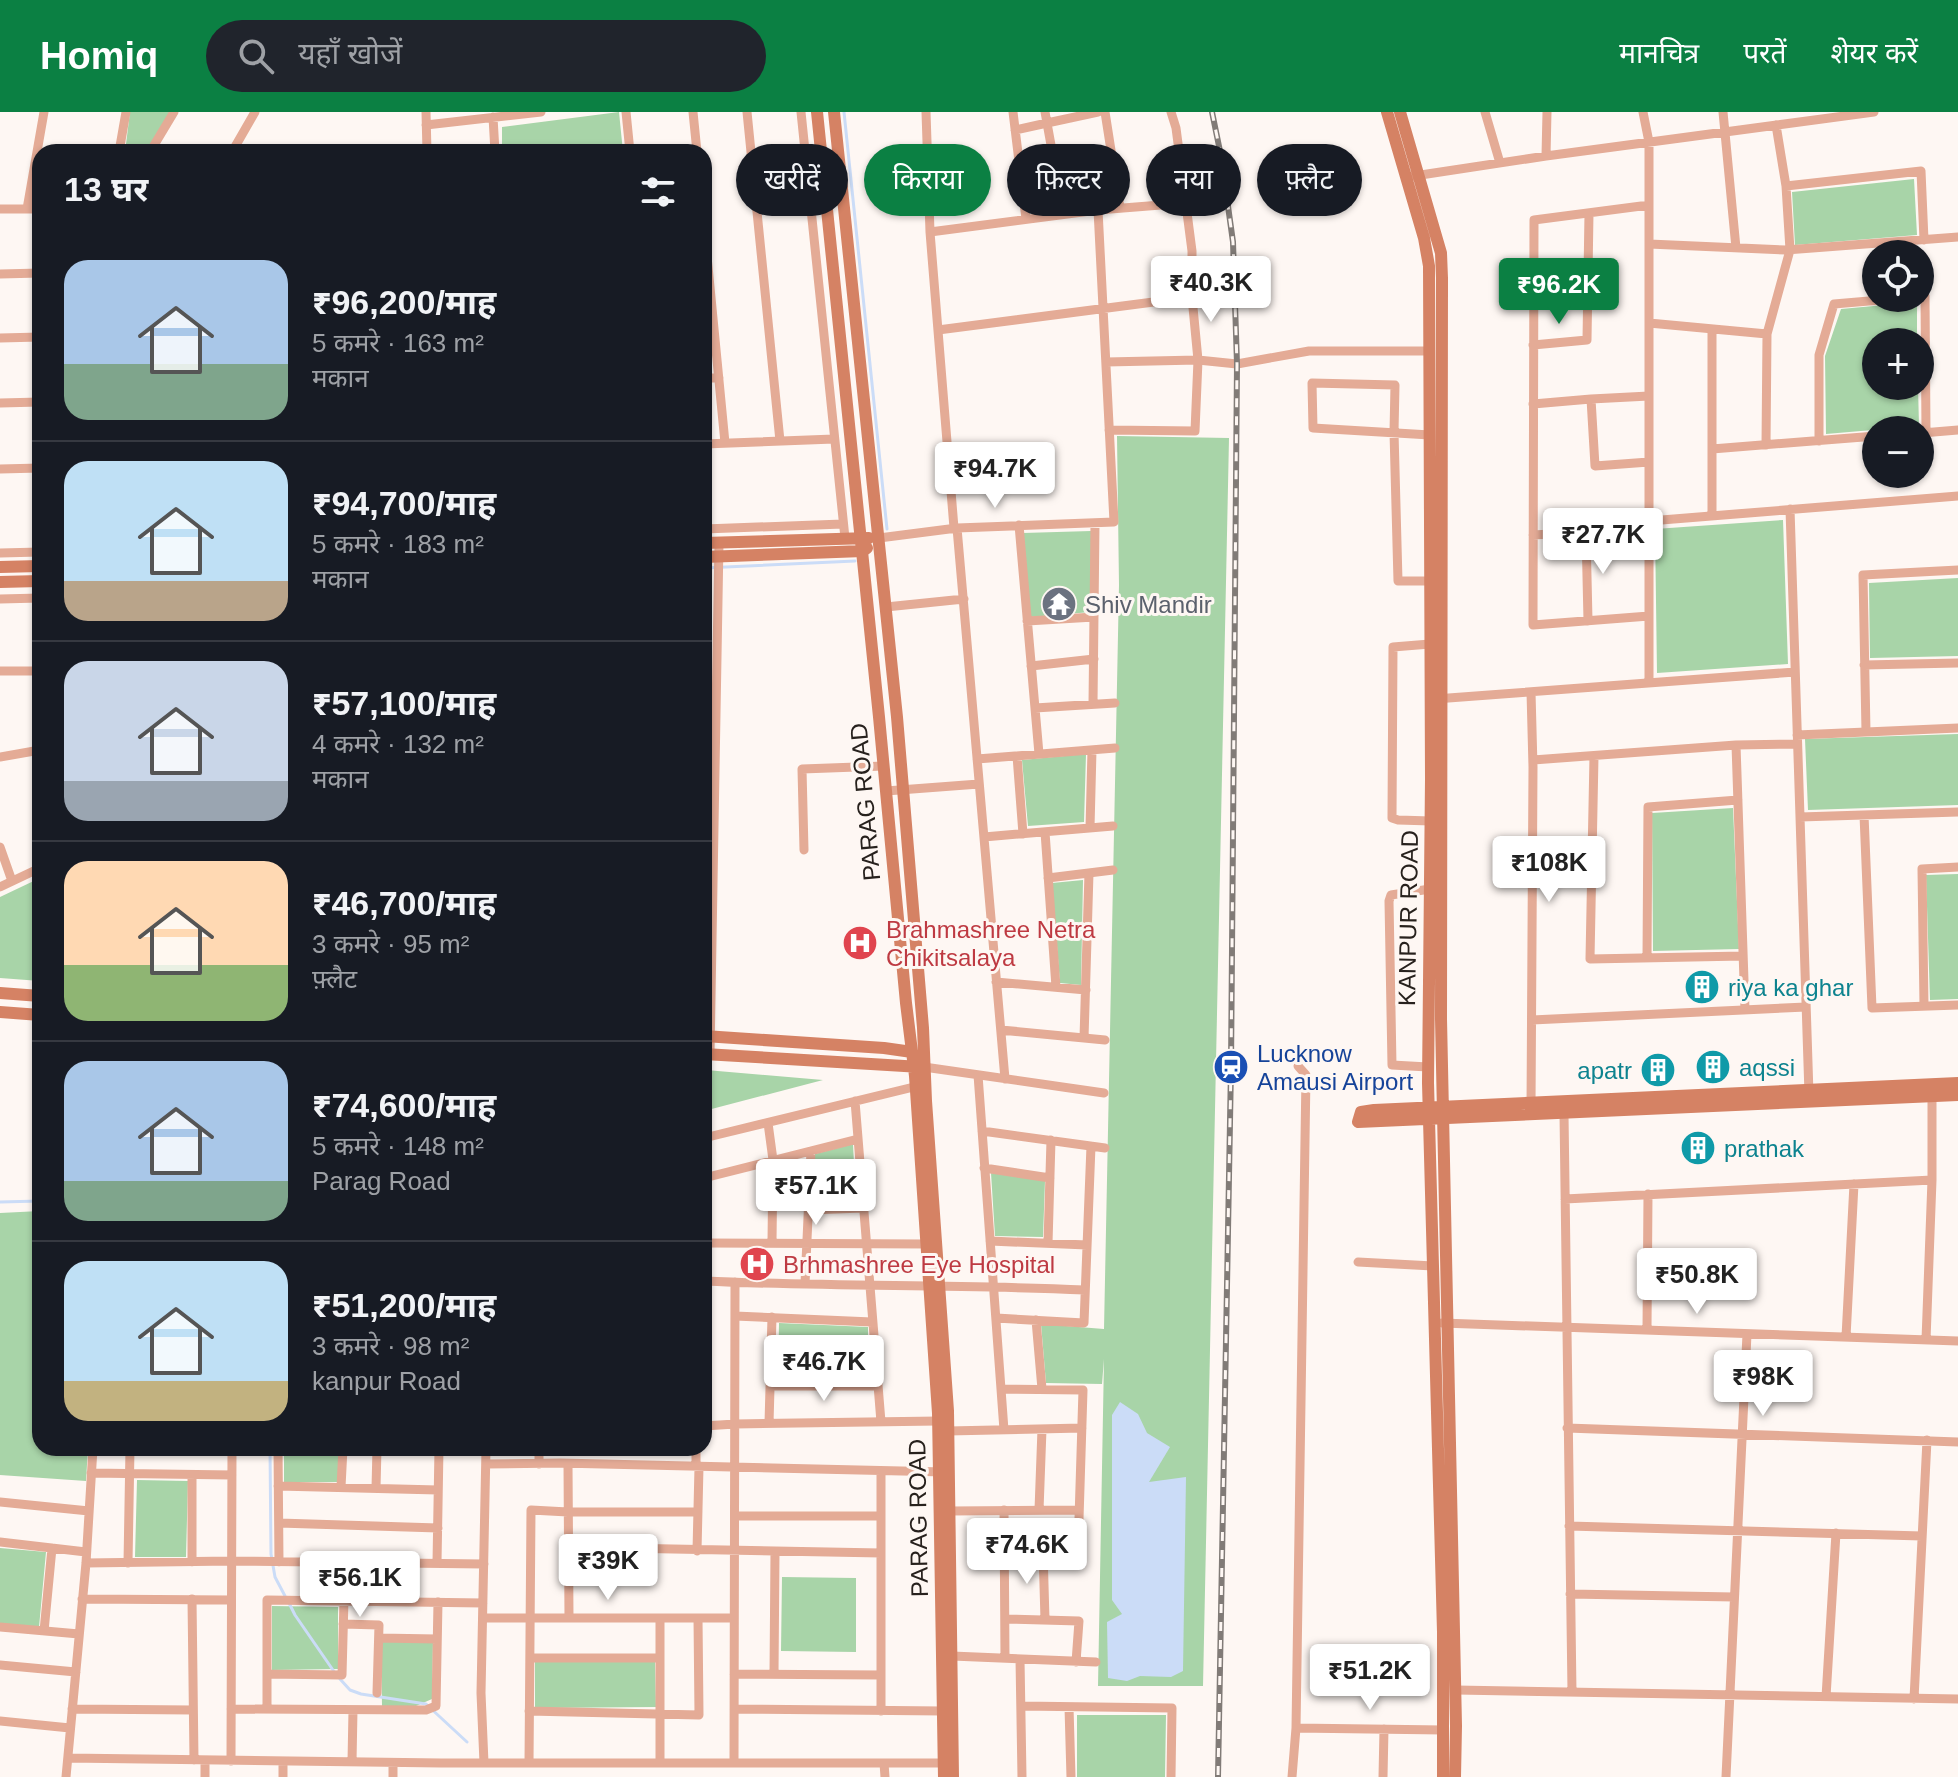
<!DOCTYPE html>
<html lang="hi">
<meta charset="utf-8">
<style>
body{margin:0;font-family:Helvetica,"Noto Sans Devanagari",sans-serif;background:#20242c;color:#f1f3f6;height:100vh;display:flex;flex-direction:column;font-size:30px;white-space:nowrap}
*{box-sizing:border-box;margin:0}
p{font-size:26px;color:#9ea1a6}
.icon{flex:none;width:44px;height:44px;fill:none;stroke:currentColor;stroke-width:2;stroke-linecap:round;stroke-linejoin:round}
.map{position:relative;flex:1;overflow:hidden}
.panel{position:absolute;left:32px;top:32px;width:680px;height:1312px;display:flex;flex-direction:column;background:#171b24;border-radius:24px;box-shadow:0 2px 6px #0004}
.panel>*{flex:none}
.top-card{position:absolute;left:736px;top:32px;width:760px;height:72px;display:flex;gap:16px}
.fabs{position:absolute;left:1862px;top:128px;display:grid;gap:16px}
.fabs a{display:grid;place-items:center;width:72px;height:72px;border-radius:50%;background:#171b24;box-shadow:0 2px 6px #0004;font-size:40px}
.price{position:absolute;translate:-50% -68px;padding:0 18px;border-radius:8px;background:#fff;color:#222;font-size:26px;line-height:52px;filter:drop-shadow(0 2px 4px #0008)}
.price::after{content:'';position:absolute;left:50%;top:48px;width:24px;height:18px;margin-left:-12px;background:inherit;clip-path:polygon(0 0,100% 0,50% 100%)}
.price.on{background:#0b8043;color:#fff}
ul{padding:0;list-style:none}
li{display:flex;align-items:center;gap:24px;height:200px;padding:0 32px}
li+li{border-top:2px solid #363941}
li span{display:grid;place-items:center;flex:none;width:224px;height:160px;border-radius:24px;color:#555}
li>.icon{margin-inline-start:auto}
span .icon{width:96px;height:96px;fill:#fffc;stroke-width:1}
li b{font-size:34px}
h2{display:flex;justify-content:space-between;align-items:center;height:96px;padding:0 32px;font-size:34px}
.tag{padding:0 28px;border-radius:36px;background:#171b24;box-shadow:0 2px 6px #0004;font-size:28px;line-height:72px}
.tag.on{background:#0b8043;color:#fff}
header{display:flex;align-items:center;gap:48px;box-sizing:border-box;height:112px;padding:0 40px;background:#0b8043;color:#fff}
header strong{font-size:38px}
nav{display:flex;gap:44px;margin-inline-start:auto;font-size:28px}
.search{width:560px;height:72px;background:#20242c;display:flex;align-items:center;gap:20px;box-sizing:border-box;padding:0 28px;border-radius:44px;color:#9ea1a6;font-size:30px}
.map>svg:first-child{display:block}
.green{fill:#a8d4a8}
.water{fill:#cbdcf7}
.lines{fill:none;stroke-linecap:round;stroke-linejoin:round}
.stream{stroke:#cbdcf7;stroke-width:3}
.street{stroke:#e4ab96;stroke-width:9}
.secondary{stroke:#d58264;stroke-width:12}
.rail-casing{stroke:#817b77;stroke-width:6}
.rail{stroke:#fef7f3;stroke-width:3;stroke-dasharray:9;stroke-linecap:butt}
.labels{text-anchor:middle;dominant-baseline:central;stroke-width:6;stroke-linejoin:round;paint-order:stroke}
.worship-label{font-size:24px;fill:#5b616d;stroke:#fef7f3;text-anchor:start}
.street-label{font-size:24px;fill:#27211d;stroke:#fef7f3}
.health-label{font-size:24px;fill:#be3a42;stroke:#fef7f3;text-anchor:start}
.culture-label{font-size:24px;fill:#0d838f;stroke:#fef7f3;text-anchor:start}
.transit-label{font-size:24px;fill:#164399;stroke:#fef7f3;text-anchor:start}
</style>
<header>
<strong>Homiq</strong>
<div class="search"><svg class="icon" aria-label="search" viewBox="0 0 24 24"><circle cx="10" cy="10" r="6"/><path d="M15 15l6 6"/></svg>यहाँ खोजें</div>
<nav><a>मानचित्र</a><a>परतें</a><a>शेयर करें</a></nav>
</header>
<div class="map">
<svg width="1958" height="1665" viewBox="0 0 1958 1665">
<rect width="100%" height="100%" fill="#fef7f3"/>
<!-- green -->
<path class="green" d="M130 0H174L150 40H125Z
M619 0 623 40H502V15Z
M1914 67 1917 123 1795 133 1792 80Z
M1917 190V230H1876V274H1918L1919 314 1826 322 1825 244 1841 197Z
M1117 324 1229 326 1203 1574H1098L1104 1247 1102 1272 1046 1271 1041 1212 1104 1217 1119 473Z
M1783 408 1788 552 1657 561 1655 417Z
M1091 419V500L1030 505 1023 421Z
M1958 466V544L1870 546 1869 471Z
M1958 622V693L1808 698 1805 627Z
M1086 642 1084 710 1028 714 1022 648Z
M1733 696 1739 837 1653 839 1652 701Z
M1958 762V887L1930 888 1926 763Z
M40 766V869L0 866V785Z
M1083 768 1081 873 1060 871 1052 771Z
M706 958 823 968 704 999V960Z
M853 1032 856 1091 813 1089 815 1042Z
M991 1061 1045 1069 1043 1125 995 1124Z
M40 1099V1336H88L86 1369 0 1363V1101Z
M779 1211 868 1215V1268L778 1270Z
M284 1336H339V1370H284Z
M137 1368 188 1369 186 1445H135Z
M0 1436 46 1440 39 1515 0 1512Z
M782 1465 856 1466V1540L781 1539Z
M272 1494 338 1495V1557L272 1558Z
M381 1528 433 1529 432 1587 416 1594H382Z
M655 1549 656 1595 535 1596V1550Z
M1077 1603H1166L1165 1665H1077Z"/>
<!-- water -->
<path class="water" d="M1120 1290 1138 1302 1147 1321 1170 1335 1149 1370 1186 1365 1183 1559 1171 1565 1140 1564 1127 1569 1108 1566 1107 1510 1122 1502 1112 1488V1303Z"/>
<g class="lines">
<!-- stream -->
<path class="stream" d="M844 0 887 417
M704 456 855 449
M706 456 707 535
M0 1090 40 1089
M270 1336 271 1442 275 1465 285 1484
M289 1491 295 1503 335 1561
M340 1567 350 1578 361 1582 426 1592 467 1630"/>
<!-- street -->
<path class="street" d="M426 0 427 40
M626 0 630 40
M693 0 697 40
M747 0 780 329
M801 0 845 426
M926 0 930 120 954 416
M1013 0 1026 107
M1105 0 1120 96
M1485 0 1500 51
M1643 0 1649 30V571
M1723 0 1736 136
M493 5 495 40
M426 13 541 0
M1776 13 1786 74
M1015 18 1047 11 1045 0
M119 40 126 0
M150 40 174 0
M232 40 255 0
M1546 44 1547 0
M1414 64 1546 44 1874 0
M1649 93 1534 108 1533 513 1649 504
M0 97H40
M27 97 44 0
M1060 103 1057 66 1047 11 1098 0
M704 113 725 331
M930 120 1098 98 1186 91
M1649 132 1786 138 1958 125
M0 162 40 161
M1920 185 1925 184 1926 320
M1649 211 1767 222
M1712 217V404
M938 218 1192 185
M0 226 40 225
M1533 233 1587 228 1589 101
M1106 250 1198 248 1237 252 1309 239H1429
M704 266H719
M1649 284 1591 287 1595 354 1649 350
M0 291 40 290
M1533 292 1591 287
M1109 318 1195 319 1198 248 1192 185V139L1176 16 1171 0
M1922 321 1958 318
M1430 323 1313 316 1312 271 1395 273 1394 320 1398 469H1430
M1819 329V243L1834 192 1904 186
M704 332 834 327
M1766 333 1767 222 1790 138 1786 74 1921 59 1924 128
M1712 337 1876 324
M0 357 40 356
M1790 397 1809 982
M1649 409 1958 384
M1019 413 1039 642
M957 416 1005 967
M704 417 843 412
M1533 423 1586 420 1588 509
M879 426 957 416 1114 410 1098 98
M0 441 40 440
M0 487 40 486
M886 495 964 487
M1027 509 1094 505
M1430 532 1393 535 1392 706 1398 708 1431 709
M1864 553 1958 551
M1031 554 1094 547
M0 559H40
M1435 587 1795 560
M1093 592 1095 411
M1035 596 1115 591
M1866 620 1863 463 1958 458
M1797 623 1958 616
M1736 633 1745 898
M1017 644 1023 722
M1594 644 1590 847 1743 844
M0 645 40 638
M977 647 1115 636
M1533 648 1736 633 1797 632
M886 679 979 672
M1864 703 1872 896 1958 893
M1800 705 1958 700
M1090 716 1092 638
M1045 720 1056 875
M984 725 1113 714
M0 735 12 769
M804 738 802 657 884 654
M1048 766 1113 758
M0 775 40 756
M1647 846 1648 695 1738 688
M996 870 1086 878
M1924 894 1922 757 1958 755
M1532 908 1806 895
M1001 918 1105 928
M1084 926 1089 761
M710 942 719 431
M924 955 1104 981
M1428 955 1392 953 1389 789 1391 783 1430 777
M978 963 1004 1318
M855 989 881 1310
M1531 996 1533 655 1531 580
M1564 1002 1572 1580
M768 1011 773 1048 772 1130
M982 1019 1105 1036
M704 1026 922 973
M984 1056 1050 1066
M704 1066 858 1027
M1565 1087 1932 1068
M809 1098 863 1096
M990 1129 1087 1133
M704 1131 927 1132
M1048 1131 1051 1028
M1358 1150 1433 1154
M704 1169C831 1175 958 1172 1085 1178
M805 1172 811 1039
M735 1204 872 1210
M996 1206 1084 1211 1091 1034
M1036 1208 1042 1277
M1442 1211 1958 1229
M1647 1218 1648 1082
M1846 1225 1854 1072
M1926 1228 1932 1068V984
M770 1274H878
M1001 1277 1083 1278 1078 1439 1004 1438
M769 1311 772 1205
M704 1314 735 1312 938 1309
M1567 1316 1958 1330
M948 1319 1082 1316
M278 1336 279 1450
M486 1352 560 1351 945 1360
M539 1352V1336
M568 1352 569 1506
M696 1355V1336
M91 1361 232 1363
M192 1363V1450
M278 1374 438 1378
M341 1375 343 1336
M376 1376 377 1336
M0 1390 89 1399
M1004 1398 1005 1546
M1039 1398 1042 1317
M950 1399 1079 1398
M735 1404H881
M279 1411 438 1416
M1569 1414 1922 1424
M0 1430 86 1440
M569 1435 881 1441
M1043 1438 1045 1508
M697 1439 699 1355
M86 1451 231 1449 484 1452
M128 1451 130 1336
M437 1451 439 1336
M1570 1482 1734 1485
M82 1487 231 1488
M192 1487 194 1648
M483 1506H734
M1005 1507 1079 1509 1076 1550
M343 1512 379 1513 377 1581
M0 1515 79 1522
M44 1519 52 1436
M379 1526 437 1527
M952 1544 1096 1550
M530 1546H660
M1020 1547 1022 1665
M0 1553 76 1560
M267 1562 342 1563 345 1450
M734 1562 881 1563
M774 1562 775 1440
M1456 1578 1958 1587
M1826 1585 1836 1421
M1914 1587 1927 1328
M1021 1594 1172 1596 1171 1665
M1069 1595 1071 1665
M72 1597 193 1598
M231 1597 426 1598 436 1594 438 1490
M267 1597V1488L483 1491
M734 1597 943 1599
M529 1599 699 1603 698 1506
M881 1599V1359
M0 1609 70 1616
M1296 1616 1443 1618
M68 1646 441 1651H949
M205 1649V1665
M231 1649 232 1336
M283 1650V1665
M352 1650 353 1598
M484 1651 481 1581 486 1336
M529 1651 531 1398 568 1400H698
M660 1651V1506
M734 1651 735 1170
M884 1651 885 1665
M66 1665 86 1451 93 1336
M393 1665V1651
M1292 1665 1296 1616 1306 963 1298 954
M1383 1665 1384 1617
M1726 1665 1747 1222"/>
<!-- secondary -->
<path class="secondary" d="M817 0 879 605 906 891 915 964 938 1301 944 1665
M834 0 897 605 923 916 926 989 948 1299 953 1665
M1387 0 1424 126 1429 154 1431 667 1428 971 1443 1520V1665
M1400 0 1441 141 1442 166 1441 907 1456 1614 1455 1665
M704 431 869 426
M704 445 863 439 867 436
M0 455 40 454
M0 470 40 469
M0 881 40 884
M0 900 40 903
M704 924 884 936 912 940 914 943
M704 942 921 955
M1958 971 1374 998 1361 1000 1358 1010 1958 983"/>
<defs>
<path id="rail" d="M1212 0 1221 44 1233 130 1237 252 1231 955 1218 1665"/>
</defs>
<!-- rail casing -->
<use href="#rail" class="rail-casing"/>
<!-- rail -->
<use href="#rail" class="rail"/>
</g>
<!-- icons -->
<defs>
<symbol id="temple-disc" viewBox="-11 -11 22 22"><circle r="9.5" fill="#6b7280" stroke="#fef7f3"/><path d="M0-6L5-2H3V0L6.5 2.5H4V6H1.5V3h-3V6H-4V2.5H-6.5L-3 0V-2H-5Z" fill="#fff"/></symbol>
<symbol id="hospital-disc" viewBox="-11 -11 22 22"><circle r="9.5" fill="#e0444e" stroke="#fef7f3"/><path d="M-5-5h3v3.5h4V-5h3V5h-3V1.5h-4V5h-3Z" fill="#fff"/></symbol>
<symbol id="building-disc" viewBox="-11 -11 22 22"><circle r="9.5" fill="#0f9aa8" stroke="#fef7f3"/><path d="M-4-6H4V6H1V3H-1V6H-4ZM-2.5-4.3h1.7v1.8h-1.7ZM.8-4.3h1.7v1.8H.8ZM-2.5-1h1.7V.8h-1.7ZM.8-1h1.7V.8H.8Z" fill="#fff"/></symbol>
<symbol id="station-disc" viewBox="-11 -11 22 22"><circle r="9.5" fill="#1a4fb4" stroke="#fef7f3"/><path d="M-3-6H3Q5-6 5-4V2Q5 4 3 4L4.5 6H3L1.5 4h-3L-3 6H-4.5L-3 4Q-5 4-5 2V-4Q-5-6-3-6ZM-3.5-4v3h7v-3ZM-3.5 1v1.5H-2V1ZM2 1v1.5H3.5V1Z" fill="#fff"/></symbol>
</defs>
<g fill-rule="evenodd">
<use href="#temple-disc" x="1039" y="472" width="40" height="40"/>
<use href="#hospital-disc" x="840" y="811" width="40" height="40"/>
<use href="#building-disc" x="1682" y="855" width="40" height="40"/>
<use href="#station-disc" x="1211" y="935" width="40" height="40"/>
<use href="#building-disc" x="1693" y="935" width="40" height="40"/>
<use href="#building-disc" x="1638" y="938" width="40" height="40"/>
<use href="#building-disc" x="1678" y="1016" width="40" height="40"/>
<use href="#hospital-disc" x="737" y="1132" width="40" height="40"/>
</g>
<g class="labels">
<!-- worship labels -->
<g class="worship-label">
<text x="1085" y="492">Shiv Mandir</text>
</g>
<!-- street labels -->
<g class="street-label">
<text transform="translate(865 690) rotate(-95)">PARAG ROAD</text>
<text transform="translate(1408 806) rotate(-89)">KANPUR ROAD</text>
<text transform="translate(918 1406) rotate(-91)">PARAG ROAD</text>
</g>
<!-- health labels -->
<g class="health-label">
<text x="886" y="817">Brahmashree Netra<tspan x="886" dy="28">Chikitsalaya</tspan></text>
<text x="783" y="1152">Brhmashree Eye Hospital</text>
</g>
<!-- culture labels -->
<g class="culture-label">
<text x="1728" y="875">riya ka ghar</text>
<text x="1739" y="955">aqssi</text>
<text x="1632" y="958" text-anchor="end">apatr</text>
<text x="1724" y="1036">prathak</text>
</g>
<!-- transit labels -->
<g class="transit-label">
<text x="1257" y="941">Lucknow<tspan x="1257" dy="28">Amausi Airport</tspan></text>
</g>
</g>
</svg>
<div class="fabs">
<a><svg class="icon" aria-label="locate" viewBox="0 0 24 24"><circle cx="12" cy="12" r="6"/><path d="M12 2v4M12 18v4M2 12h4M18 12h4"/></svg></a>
<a>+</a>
<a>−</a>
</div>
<b class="price" style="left:1211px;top:212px">₹40.3K</b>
<b class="price on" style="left:1559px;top:214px">₹96.2K</b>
<b class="price" style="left:995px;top:398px">₹94.7K</b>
<b class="price" style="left:1603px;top:464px">₹27.7K</b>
<b class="price" style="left:1549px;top:792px">₹108K</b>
<b class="price" style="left:816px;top:1115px">₹57.1K</b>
<b class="price" style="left:1697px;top:1204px">₹50.8K</b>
<b class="price" style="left:824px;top:1291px">₹46.7K</b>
<b class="price" style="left:1763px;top:1306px">₹98K</b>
<b class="price" style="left:1027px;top:1474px">₹74.6K</b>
<b class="price" style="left:608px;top:1490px">₹39K</b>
<b class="price" style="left:360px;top:1507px">₹56.1K</b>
<b class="price" style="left:1370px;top:1600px">₹51.2K</b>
<div class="top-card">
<a class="tag">खरीदें</a>
<a class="tag on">किराया</a>
<a class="tag">फ़िल्टर</a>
<a class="tag">नया</a>
<a class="tag">फ़्लैट</a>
</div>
<section class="panel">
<h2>13 घर<svg class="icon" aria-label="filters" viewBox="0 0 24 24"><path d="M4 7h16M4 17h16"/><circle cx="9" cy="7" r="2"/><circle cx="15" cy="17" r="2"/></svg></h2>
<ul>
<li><span style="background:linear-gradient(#a9c7e8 65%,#7fa58c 0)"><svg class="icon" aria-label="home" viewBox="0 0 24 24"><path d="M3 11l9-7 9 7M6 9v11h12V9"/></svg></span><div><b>₹96,200/माह</b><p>5 कमरे · 163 m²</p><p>मकान</p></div></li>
<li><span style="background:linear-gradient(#bfe0f5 75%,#b9a48a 0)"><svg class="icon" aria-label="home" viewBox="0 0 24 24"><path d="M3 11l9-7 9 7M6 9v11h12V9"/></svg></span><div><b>₹94,700/माह</b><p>5 कमरे · 183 m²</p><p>मकान</p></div></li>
<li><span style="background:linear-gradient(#c9d6e8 75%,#9aa5b1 0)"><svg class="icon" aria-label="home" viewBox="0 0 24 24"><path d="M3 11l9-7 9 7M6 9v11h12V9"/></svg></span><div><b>₹57,100/माह</b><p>4 कमरे · 132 m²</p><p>मकान</p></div></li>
<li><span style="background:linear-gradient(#ffd9b3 65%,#8fb573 0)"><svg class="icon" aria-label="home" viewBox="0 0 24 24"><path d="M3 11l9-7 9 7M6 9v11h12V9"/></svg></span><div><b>₹46,700/माह</b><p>3 कमरे · 95 m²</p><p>फ़्लैट</p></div></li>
<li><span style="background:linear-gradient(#a9c7e8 75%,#7fa58c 0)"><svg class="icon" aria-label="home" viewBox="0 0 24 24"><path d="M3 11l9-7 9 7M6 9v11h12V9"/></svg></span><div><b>₹74,600/माह</b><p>5 कमरे · 148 m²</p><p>Parag Road</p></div></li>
<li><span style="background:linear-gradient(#bfe0f5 75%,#c2b280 0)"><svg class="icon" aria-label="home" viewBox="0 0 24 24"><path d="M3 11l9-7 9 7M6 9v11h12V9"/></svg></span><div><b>₹51,200/माह</b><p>3 कमरे · 98 m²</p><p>kanpur Road</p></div></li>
</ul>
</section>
</div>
